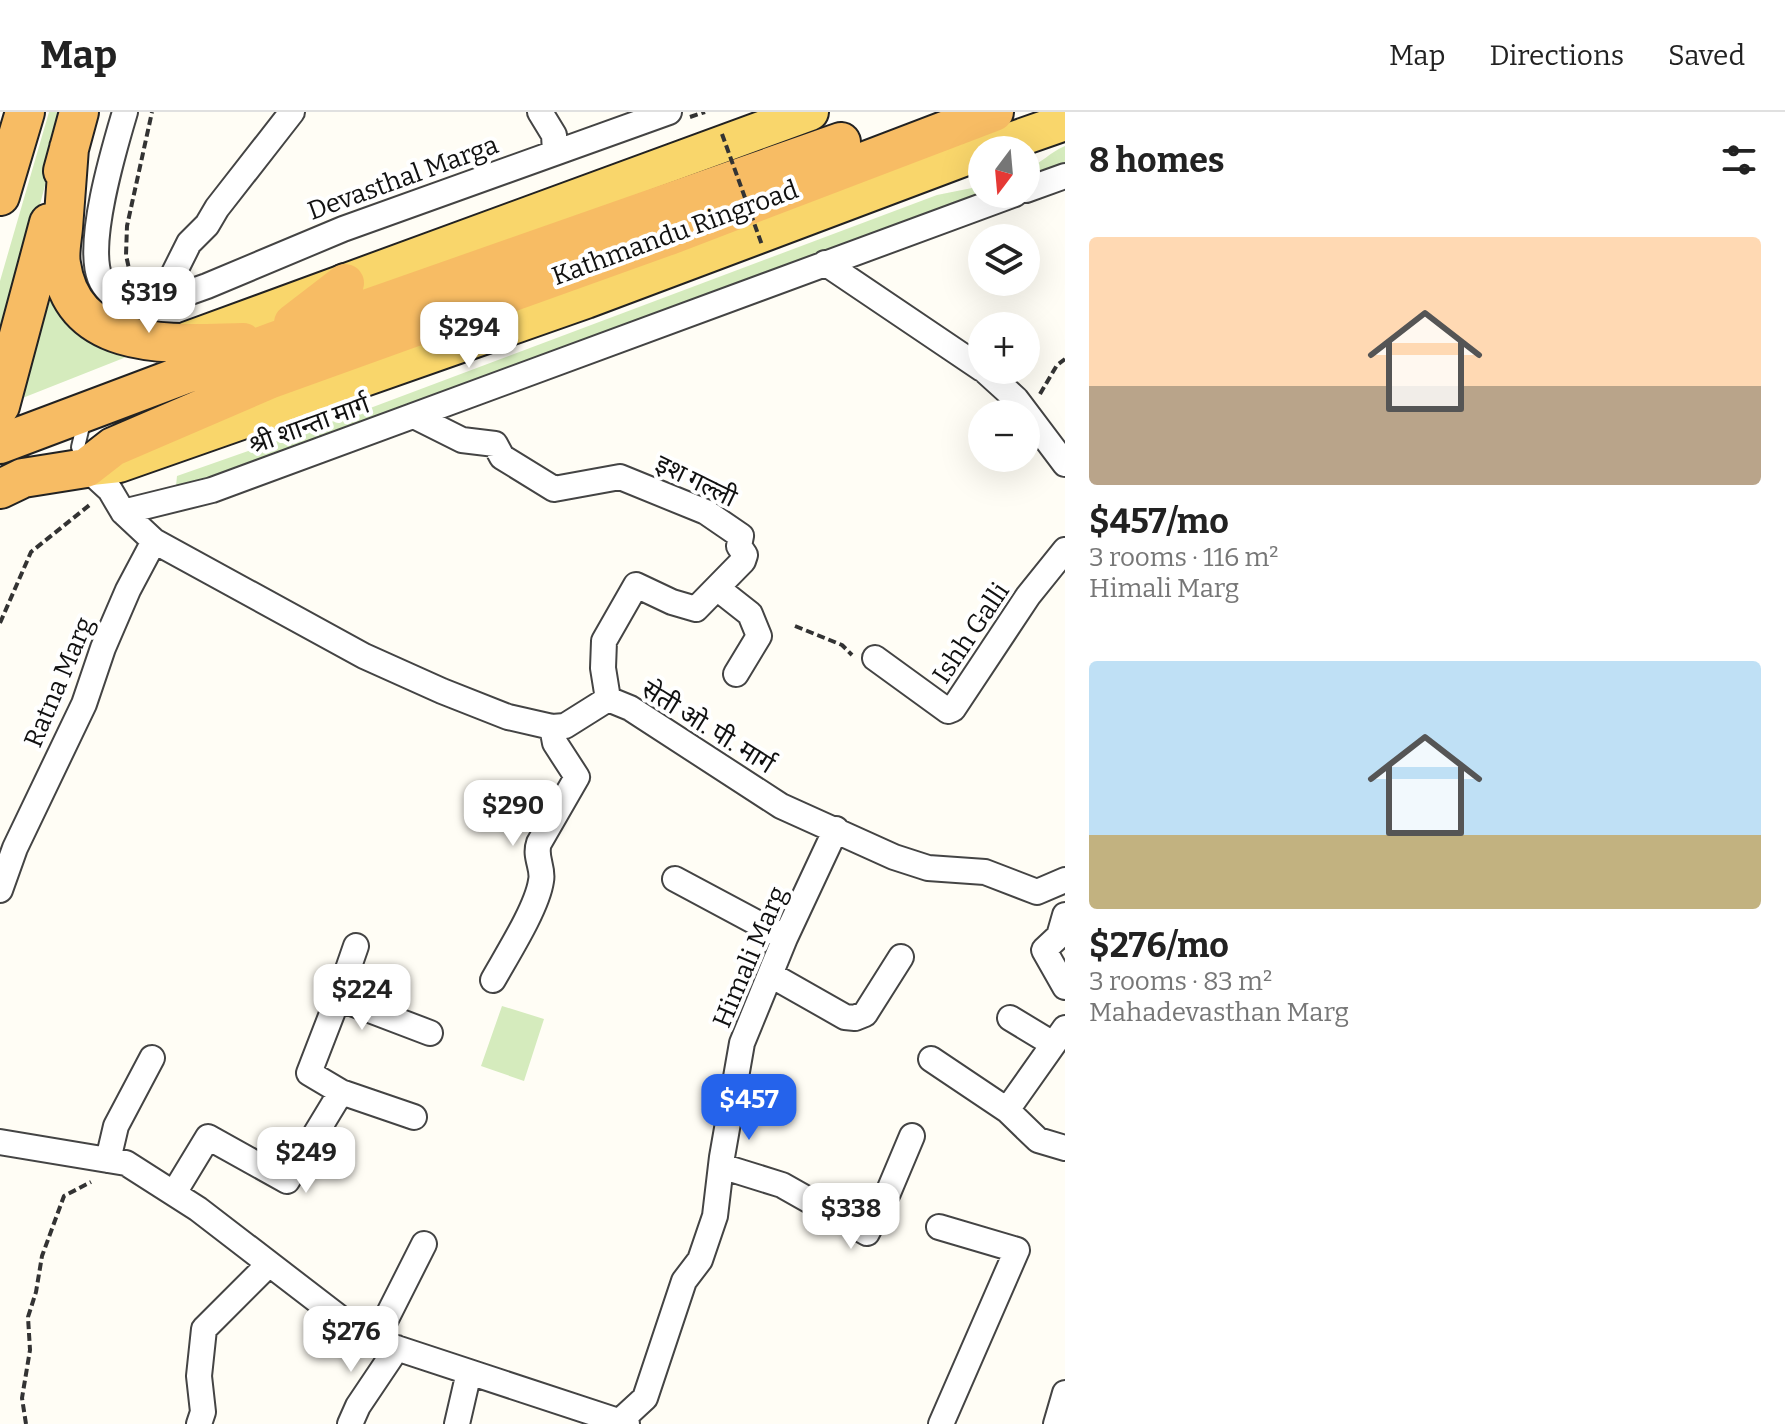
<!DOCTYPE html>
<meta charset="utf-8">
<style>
body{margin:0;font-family:Bitter,"Noto Sans Devanagari",serif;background:#f2f2f2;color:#222;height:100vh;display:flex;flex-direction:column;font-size:30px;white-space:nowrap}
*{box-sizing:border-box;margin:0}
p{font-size:26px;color:#767676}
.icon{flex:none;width:44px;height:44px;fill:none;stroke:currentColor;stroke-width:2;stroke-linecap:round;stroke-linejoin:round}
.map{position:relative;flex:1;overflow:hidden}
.details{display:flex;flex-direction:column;background:#fff;width:720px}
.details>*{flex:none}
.needle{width:52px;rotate:196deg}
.tools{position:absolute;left:968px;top:24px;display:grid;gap:16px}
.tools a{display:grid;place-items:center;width:72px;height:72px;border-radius:50%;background:#fff;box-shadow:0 8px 32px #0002;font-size:40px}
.price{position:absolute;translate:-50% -68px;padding:0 18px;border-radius:16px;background:#fff;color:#222;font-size:26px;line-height:52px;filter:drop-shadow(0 2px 4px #0008)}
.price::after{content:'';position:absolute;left:50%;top:48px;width:24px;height:18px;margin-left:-12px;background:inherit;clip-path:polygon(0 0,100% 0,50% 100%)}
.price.current{background:#2563eb;color:#fff}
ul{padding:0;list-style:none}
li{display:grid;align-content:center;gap:16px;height:424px;padding:0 24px}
li span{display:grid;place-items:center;height:248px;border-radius:8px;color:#555}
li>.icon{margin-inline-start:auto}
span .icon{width:144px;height:144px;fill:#fffc;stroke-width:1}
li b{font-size:34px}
h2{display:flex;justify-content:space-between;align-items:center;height:96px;padding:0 24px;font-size:34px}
header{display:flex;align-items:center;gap:48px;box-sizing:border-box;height:112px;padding:0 40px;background:#fff;border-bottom:2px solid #e0e0e0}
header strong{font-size:38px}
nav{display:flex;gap:44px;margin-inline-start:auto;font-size:28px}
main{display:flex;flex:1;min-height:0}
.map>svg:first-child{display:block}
.green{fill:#d5ebbd}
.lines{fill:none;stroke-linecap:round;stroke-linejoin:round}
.service-casing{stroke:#444;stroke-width:16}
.minor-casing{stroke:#444;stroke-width:28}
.primary-casing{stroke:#222;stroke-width:40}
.trunk-casing{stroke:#222;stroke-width:42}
.path{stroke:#333;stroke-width:4;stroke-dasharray:8 4;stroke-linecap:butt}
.service{stroke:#fff;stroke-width:12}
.minor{stroke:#fff;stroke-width:24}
.primary{stroke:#f9d66b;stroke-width:36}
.trunk{stroke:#f7bc64;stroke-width:38}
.path-bridge{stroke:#333;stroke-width:4;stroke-dasharray:8 4;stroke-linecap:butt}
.labels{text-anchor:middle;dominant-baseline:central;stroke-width:8;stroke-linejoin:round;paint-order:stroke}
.street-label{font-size:26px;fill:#111;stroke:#fff}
</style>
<header>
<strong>Map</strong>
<nav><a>Map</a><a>Directions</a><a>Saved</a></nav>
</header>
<main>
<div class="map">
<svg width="1065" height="1312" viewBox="0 0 1065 1312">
<rect width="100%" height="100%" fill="#fffdf5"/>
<!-- green -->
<path class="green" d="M49 0H64L0 247V169Z
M1065 34V52L1026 67V57C1041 52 1050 40 1065 34Z
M982 74V82H985L467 270 253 352 176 374 177 364 357 301 937 83Z
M56 167 144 238 20 287Z
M502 894 544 907 524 969 481 954Z"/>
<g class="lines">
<defs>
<path id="service" d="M84 310 78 335 85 353"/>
<path id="minor" d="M125 0C114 37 86 130 100 166 105 179 119 189 131 196L151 194 207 174 343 117 669 0
M540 0 554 23 555 40
M1026 78 1065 64
M825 151 982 257
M159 191 189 131 207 113 217 96 292 0
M984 258 1016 287 1065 352
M414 304 462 328 495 332 502 345 554 377 620 365 706 400 741 424 739 434 745 443 743 449 696 497 672 490 636 473 604 529 603 556 608 587
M86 356 110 378 123 400 154 429 364 544 442 579 508 605 552 615 565 614 608 587 630 596 781 694 894 745 928 756 985 760 1037 780 1065 768
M123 400 212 378 1015 82
M717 476 750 502 759 524 736 562
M875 546 948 599 953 597 1028 484 1065 438
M675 767 785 826
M0 778 15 736 84 592 103 536 128 478 154 429
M1065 803 1059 824 1044 838 1065 875
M771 863 845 905 855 906 865 902 901 845
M493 868C507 843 537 796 541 769 544 756 534 745 539 731L577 665 555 631 552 615
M338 886 356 834
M1010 906 1053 932
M1065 916 1007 998 1038 1028 1065 1036
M931 947 1007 998
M341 980 309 961 338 886 430 921
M0 1030 126 1051 198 1097 366 1226 627 1312
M108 1048 116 1014 152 946
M721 1054 782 1073 867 1121 888 1081 912 1024
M174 1081 208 1025 287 1069 341 980 414 1005
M939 1115 1017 1138 941 1312
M375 1229 424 1132
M620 1309 645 1286 684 1169 700 1148 715 1104 722 1045 742 931 785 826 836 717
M199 1312 203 1300 199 1264 204 1217 268 1153
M350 1312 358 1294 397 1236
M457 1312 469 1260
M1056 1312 1065 1281"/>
<path id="primary" d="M985 38 1065 10
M188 228 810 0
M91 355 119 352 586 188 982 39"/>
<path id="trunk" d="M69 36C67 63 65 89 63 116 62 127 59 141 61 152 74 243 177 231 243 230
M63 59 79 0
M0 84 25 0
M293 211 345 171
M0 294 49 111
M0 332 274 229 841 30
M0 377 23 366 86 356 113 335 271 267 669 124 994 0"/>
</defs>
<!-- service casing -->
<use href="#service" class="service-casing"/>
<!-- minor casing -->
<use href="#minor" class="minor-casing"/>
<!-- primary casing -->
<use href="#primary" class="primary-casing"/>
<!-- trunk casing -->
<use href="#trunk" class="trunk-casing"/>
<!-- path -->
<path class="path" d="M690 5 705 0
M131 166 126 143 127 114 152 0
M1040 282 1057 253 1065 247
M0 511 31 440 92 391
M795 514 842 533 852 543
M26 1312 22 1286 30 1238 28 1205 36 1180 42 1144 64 1084 91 1070"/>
<!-- service -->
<use href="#service" class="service"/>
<!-- minor -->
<use href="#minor" class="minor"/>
<!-- primary -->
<use href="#primary" class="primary"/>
<!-- trunk -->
<use href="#trunk" class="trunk"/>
<!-- path-bridge -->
<path class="path-bridge" d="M722 22 762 133"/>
</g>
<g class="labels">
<!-- street labels -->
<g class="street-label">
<text transform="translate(403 66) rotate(-20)">Devasthal Marga</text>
<text transform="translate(675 121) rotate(-20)">Kathmandu Ringroad</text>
<text transform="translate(309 313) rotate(-20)">श्री शान्ता मार्ग</text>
<text transform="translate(696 369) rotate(26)">इश गल्ली</text>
<text transform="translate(971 521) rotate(-56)">Ishh Galli</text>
<text transform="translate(59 570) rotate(-67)">Ratna Marg</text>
<text transform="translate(708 615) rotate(32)">सेती ओ. पी. मार्ग</text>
<text transform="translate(750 845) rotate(-67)">Himali Marg</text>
</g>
</g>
</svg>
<div class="tools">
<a><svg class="needle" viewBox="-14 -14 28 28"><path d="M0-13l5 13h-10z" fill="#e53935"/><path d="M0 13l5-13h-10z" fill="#767676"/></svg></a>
<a><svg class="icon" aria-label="layers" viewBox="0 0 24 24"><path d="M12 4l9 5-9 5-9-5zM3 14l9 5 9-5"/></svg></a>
<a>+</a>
<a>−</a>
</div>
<b class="price" style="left:149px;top:223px">$319</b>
<b class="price" style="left:469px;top:258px">$294</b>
<b class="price" style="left:513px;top:736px">$290</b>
<b class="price" style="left:362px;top:920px">$224</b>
<b class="price current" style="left:749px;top:1030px">$457</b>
<b class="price" style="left:306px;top:1083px">$249</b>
<b class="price" style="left:851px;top:1139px">$338</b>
<b class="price" style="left:351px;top:1262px">$276</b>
</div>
<section class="details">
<h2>8 homes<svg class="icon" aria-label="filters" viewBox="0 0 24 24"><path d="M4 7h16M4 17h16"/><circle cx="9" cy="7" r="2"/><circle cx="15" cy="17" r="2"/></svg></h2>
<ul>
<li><span style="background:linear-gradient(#ffd9b3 60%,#b9a48a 0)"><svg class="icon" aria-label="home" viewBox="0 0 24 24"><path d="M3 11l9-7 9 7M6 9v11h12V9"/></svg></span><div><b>$457/mo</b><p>3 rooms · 116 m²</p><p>Himali Marg</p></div></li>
<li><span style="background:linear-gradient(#bfe0f5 70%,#c2b280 0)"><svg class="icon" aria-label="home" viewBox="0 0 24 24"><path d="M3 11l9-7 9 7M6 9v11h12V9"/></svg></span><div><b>$276/mo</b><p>3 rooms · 83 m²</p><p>Mahadevasthan Marg</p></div></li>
</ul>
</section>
</main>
